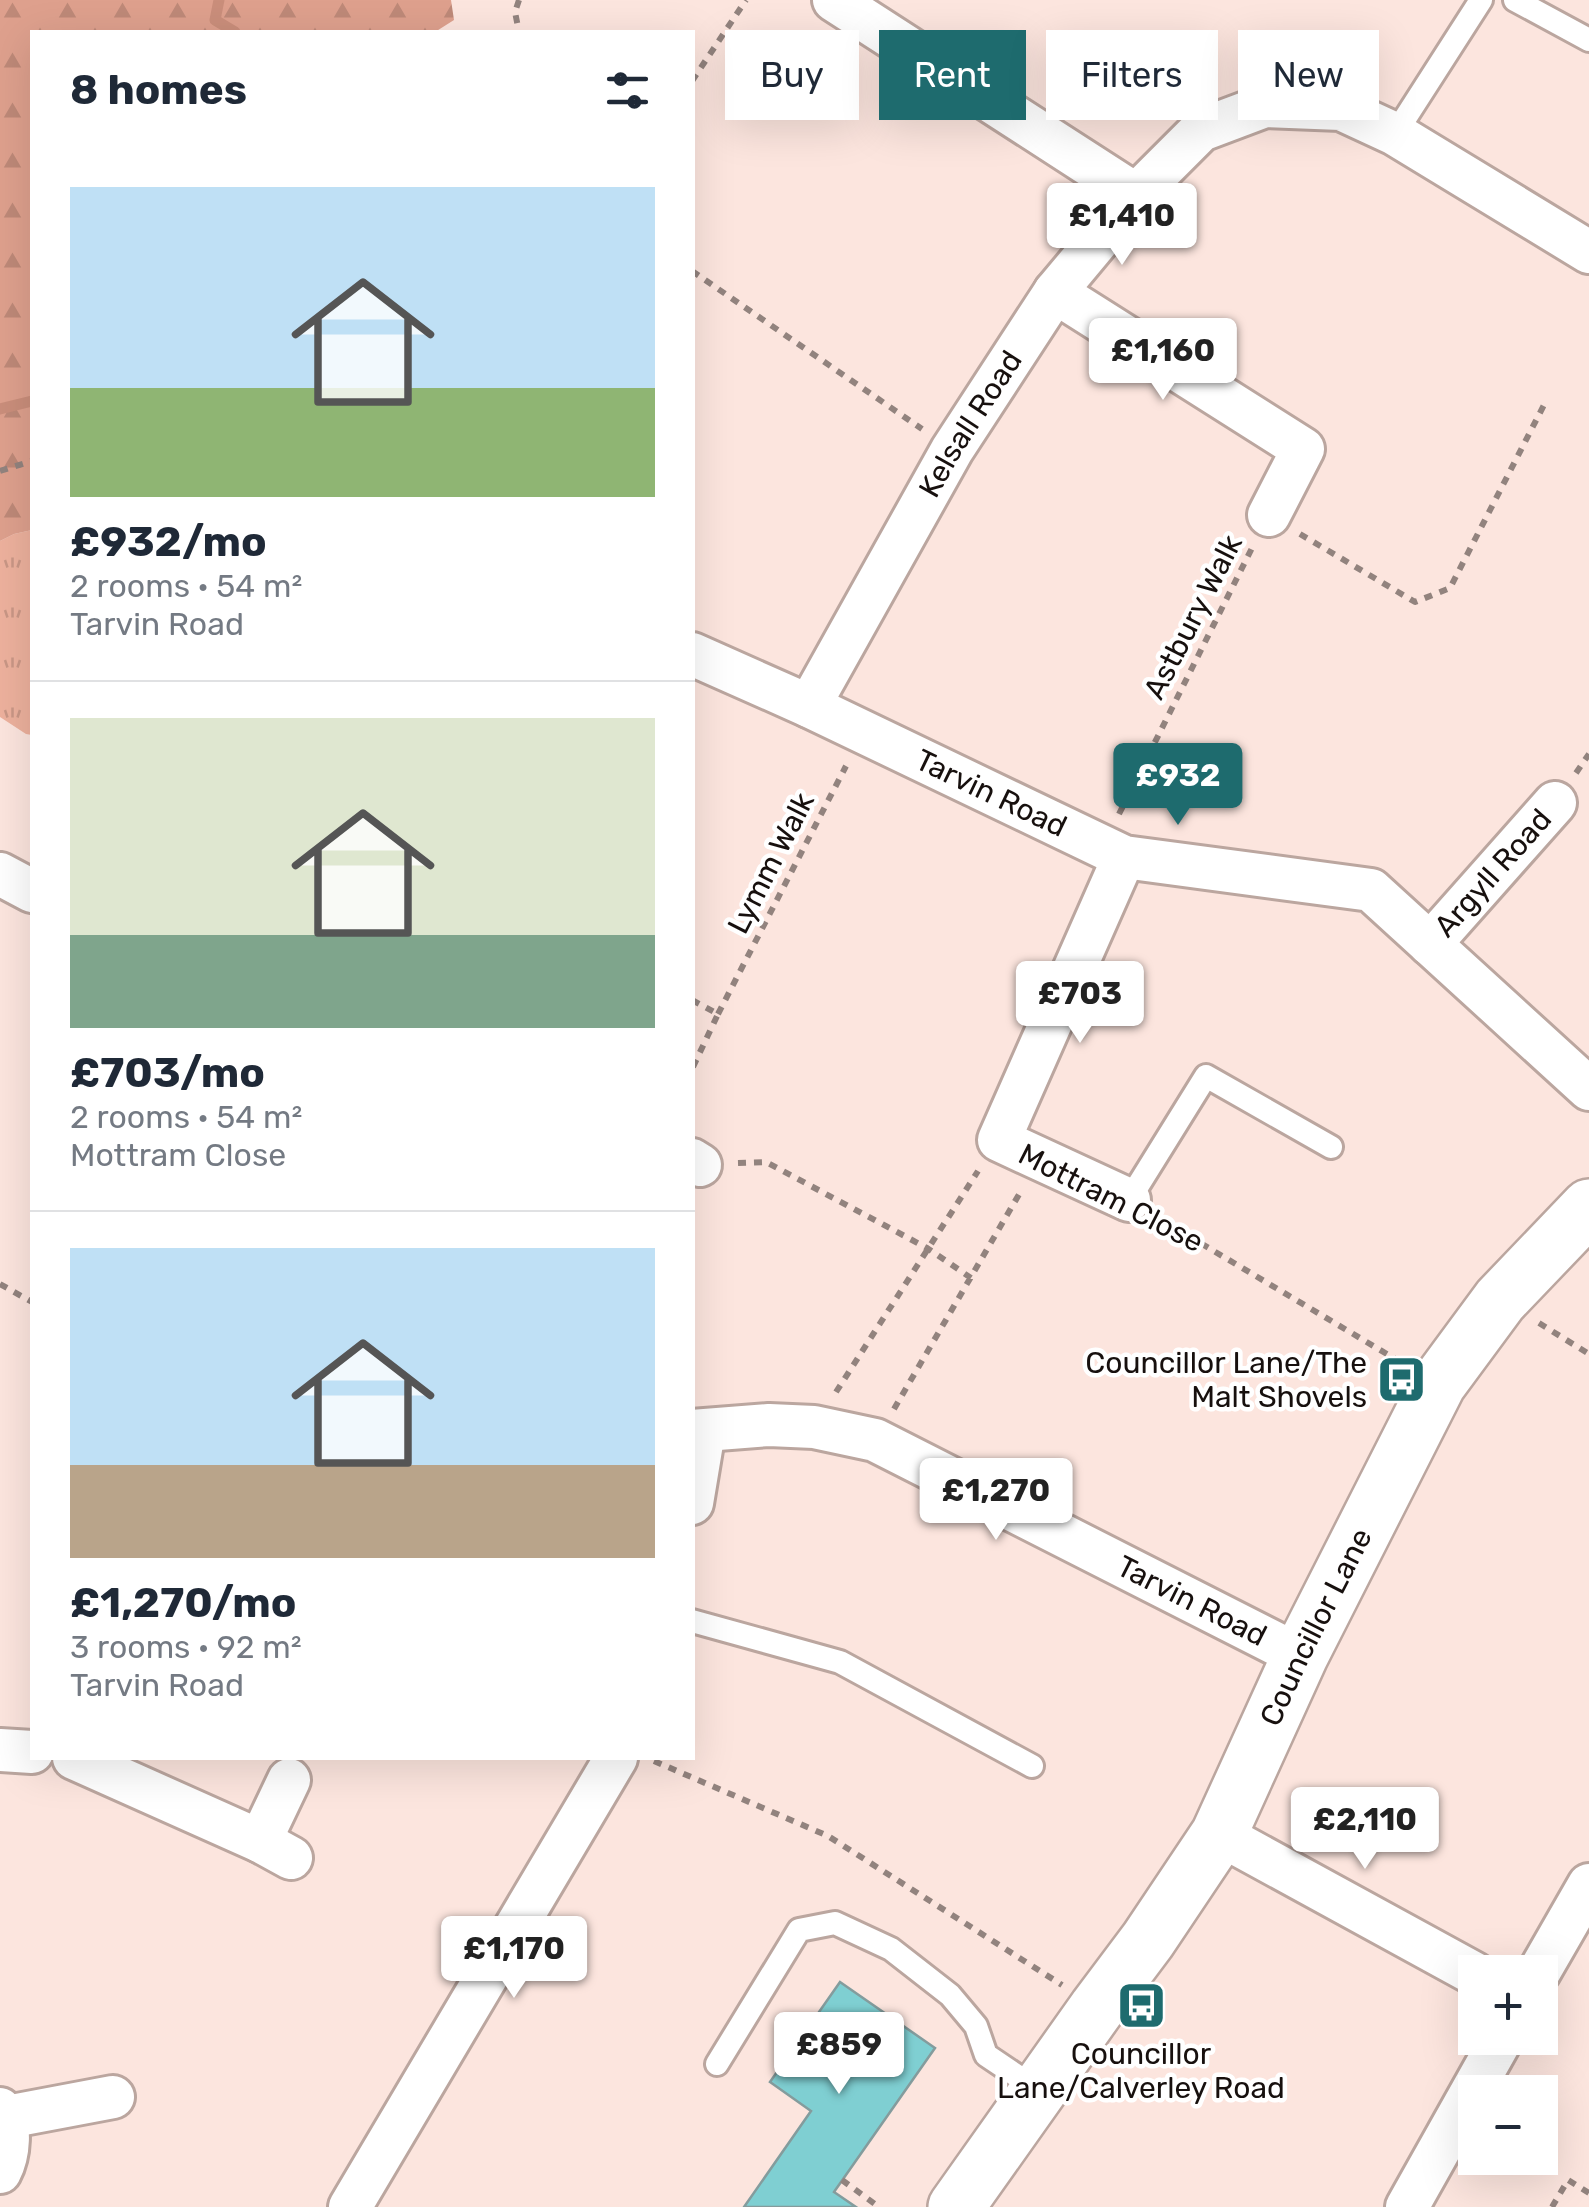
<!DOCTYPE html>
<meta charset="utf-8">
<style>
body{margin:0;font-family:Rubik,sans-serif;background:#f6f6f7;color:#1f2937;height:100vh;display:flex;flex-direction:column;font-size:38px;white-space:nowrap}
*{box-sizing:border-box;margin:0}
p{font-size:32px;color:#747a83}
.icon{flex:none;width:55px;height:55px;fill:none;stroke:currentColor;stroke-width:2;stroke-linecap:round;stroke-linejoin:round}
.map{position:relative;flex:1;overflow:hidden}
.side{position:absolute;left:30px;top:30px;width:665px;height:1730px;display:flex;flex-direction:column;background:#fff;border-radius:0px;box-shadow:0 10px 40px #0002}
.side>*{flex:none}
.guide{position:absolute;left:725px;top:30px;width:712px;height:90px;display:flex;gap:20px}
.tools{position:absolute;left:1458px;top:1955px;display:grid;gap:20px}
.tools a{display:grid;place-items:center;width:100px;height:100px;border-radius:0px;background:#fff;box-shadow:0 10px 40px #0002;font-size:50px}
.price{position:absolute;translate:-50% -85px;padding:0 22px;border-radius:10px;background:#fff;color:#222;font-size:32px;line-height:65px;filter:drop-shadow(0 2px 5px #0008)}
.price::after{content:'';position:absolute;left:50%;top:60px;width:30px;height:22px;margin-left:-15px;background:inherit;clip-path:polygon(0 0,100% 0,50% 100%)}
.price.current{background:#1e6b6e;color:#fff}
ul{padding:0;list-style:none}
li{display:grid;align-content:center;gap:20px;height:530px;padding:0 40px}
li+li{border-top:2px solid #e0e1e3}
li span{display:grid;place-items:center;height:310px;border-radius:0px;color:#555}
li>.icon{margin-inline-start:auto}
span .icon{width:180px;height:180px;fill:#fffc;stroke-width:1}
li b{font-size:42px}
h2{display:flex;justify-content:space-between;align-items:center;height:120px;padding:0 40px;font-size:42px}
.chip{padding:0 35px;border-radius:0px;background:#fff;box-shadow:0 10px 40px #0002;font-size:35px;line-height:90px}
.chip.current{background:#1e6b6e;color:#fff}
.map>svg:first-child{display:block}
.grass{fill:url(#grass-tufts)}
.forest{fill:url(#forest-firs)}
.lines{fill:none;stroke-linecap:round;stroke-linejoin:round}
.stream{stroke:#ca8e7b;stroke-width:11}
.building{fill:#7fcfd2;stroke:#849c9d;stroke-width:2.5}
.service-casing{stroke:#bba69f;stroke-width:28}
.minor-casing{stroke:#bba69f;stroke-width:48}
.tertiary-casing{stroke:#bba69f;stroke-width:60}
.path{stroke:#92837e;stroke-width:6;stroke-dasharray:8 8;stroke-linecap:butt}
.service{stroke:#fff;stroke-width:22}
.minor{stroke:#fff;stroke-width:42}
.tertiary{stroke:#fff;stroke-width:55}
.labels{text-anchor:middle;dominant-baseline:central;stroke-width:9;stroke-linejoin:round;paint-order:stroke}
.street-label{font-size:30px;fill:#17100e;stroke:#fff}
.poi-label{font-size:30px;fill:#17100e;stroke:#fff;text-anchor:end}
</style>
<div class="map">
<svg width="1589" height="2207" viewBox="0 0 1589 2207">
<defs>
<pattern id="grass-tufts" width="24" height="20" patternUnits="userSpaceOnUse" patternTransform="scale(2.5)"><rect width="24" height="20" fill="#edb19d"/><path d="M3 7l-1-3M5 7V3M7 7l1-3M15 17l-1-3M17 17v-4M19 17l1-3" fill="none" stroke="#ca9786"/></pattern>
<pattern id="forest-firs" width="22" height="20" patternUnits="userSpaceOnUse" patternTransform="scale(2.5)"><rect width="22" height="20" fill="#dea08d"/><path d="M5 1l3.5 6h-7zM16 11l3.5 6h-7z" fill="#be8978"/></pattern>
</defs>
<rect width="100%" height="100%" fill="#fce5de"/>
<!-- grass -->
<path class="grass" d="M32 530V735L26 734 0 717V541L14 534Z"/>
<!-- forest -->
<path class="forest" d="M0 0H451L454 20 435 32H32V530L14 534 0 541Z"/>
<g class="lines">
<!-- stream -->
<path class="stream" d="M219 0 215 20 235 32
M0 409 32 401"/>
</g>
<!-- building -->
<path class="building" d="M840 1982 935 2048 834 2192 856 2207H744L811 2111 770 2082Z"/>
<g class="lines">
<defs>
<path id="service" d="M1515 0 1589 40
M1395 134 1481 0
M1129 1200 1206 1076 1331 1147
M692 1621 840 1662 1032 1766
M717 2064 799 1930 835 1923 891 1949 950 1995 976 2026 986 2055 1038 2090"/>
<g id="minor">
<path d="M834 0 1136 195"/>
<path d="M1055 292 1303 449 1269 515"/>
<path id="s1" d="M692 654 809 706 1124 857 1371 890 1589 1089"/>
<path id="s2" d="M809 706 952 450 1055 292 1136 195 1201 130 1265 106 1341 109 1395 134 1589 252"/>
<path d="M1124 857 999 1140 1129 1200"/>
<path d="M0 874 32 891"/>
<path id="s3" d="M1430 944 1555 803"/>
<path d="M692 1160 700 1165"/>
<path id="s4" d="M692 1431 769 1425 814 1427 875 1440 1300 1656"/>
<path d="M692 1503 704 1431"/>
<path d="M0 1750 32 1752"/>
<path d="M74 1758 260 1841 291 1858"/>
<path d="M1219 1834 1475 1974"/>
<path d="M260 1841 289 1780"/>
<path d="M1539 1972 1589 1885"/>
<path d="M0 2109C12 2125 9 2155 0 2172"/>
<path d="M7 2117 113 2097"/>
<path d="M350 2207 616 1758"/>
<path d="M1407 2207 1502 2038"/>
</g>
<g id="tertiary">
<path id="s5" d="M956 2207 1097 2008 1148 1940 1219 1834 1300 1656 1438 1384 1500 1300 1589 1207"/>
</g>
</defs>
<!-- service casing -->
<use href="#service" class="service-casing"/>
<!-- minor casing -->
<use href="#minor" class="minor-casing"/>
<!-- tertiary casing -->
<use href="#tertiary" class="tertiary-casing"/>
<!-- path -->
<path class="path" d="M519 0 515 12 519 32
M692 81 746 0
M692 271 922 429
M0 471 32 461
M1300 534 1415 602 1450 588 1546 401
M1576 773 1589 754
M1119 814 1252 548
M692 1000 718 1014 692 1069
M718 1014 846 766
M738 1163 766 1162 927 1248 971 1278
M1160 1219 1402 1363
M0 1284 32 1302
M1539 1323 1589 1354
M836 1392 978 1171
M894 1409 1021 1191
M654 1761 828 1836 1062 1985
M842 2180 879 2207
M1552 2207 1568 2180 1589 2193"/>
<!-- service -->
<use href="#service" class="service"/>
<!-- minor -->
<use href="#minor" class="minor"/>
<!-- tertiary -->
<use href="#tertiary" class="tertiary"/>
</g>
<!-- icons -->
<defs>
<symbol id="bus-square" viewBox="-11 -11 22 22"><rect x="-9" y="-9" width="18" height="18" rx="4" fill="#1e6b6e" stroke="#fff"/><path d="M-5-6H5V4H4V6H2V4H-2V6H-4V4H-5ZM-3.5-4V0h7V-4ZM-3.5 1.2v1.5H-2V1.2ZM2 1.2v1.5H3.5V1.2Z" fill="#fff"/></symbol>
</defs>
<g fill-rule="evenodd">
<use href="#bus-square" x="1374" y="1352" width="55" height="55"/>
<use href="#bus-square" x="1114" y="1978" width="55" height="55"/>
</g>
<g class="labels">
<!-- street labels -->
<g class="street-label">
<text stroke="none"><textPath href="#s2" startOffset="325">Kelsall Road</textPath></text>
<text transform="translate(1193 617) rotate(-63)">Astbury Walk</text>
<text stroke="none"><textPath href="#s1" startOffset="330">Tarvin Road</textPath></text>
<text transform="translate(771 863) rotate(-63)">Lymm Walk</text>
<text stroke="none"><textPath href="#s3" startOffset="95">Argyll Road</textPath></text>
<text transform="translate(1111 1198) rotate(27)">Mottram Close</text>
<text stroke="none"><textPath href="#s4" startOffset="540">Tarvin Road</textPath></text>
<text stroke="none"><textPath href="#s5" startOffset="685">Councillor Lane</textPath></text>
</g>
<!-- poi labels -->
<g class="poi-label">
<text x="1367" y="1363">Councillor Lane/The<tspan x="1367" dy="34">Malt Shovels</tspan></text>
<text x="1141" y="2054" text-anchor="middle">Councillor<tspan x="1141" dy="34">Lane/Calverley Road</tspan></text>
</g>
</g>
</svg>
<div class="tools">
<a>+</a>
<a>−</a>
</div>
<b class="price" style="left:1122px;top:268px">£1,410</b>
<b class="price" style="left:1163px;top:403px">£1,160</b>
<b class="price current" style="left:1178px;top:828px">£932</b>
<b class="price" style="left:1080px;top:1046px">£703</b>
<b class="price" style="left:996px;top:1543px">£1,270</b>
<b class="price" style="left:1365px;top:1872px">£2,110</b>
<b class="price" style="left:514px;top:2001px">£1,170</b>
<b class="price" style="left:839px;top:2097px">£859</b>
<div class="guide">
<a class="chip">Buy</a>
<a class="chip current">Rent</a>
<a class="chip">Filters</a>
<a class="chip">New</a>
</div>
<section class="side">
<h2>8 homes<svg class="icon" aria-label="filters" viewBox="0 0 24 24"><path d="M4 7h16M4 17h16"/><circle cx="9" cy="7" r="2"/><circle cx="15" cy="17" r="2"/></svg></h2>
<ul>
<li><span style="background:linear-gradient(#bfe0f5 65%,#8fb573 0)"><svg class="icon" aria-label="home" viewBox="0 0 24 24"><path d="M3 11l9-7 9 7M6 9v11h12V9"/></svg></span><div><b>£932/mo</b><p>2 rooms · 54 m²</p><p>Tarvin Road</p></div></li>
<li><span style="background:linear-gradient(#dfe7d0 70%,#7fa58c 0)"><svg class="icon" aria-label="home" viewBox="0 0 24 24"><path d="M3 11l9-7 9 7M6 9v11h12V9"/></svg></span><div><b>£703/mo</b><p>2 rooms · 54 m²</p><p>Mottram Close</p></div></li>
<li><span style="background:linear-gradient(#bfe0f5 70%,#b9a48a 0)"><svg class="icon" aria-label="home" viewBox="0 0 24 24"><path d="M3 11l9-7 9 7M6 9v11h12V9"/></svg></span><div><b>£1,270/mo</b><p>3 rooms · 92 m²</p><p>Tarvin Road</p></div></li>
</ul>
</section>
</div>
